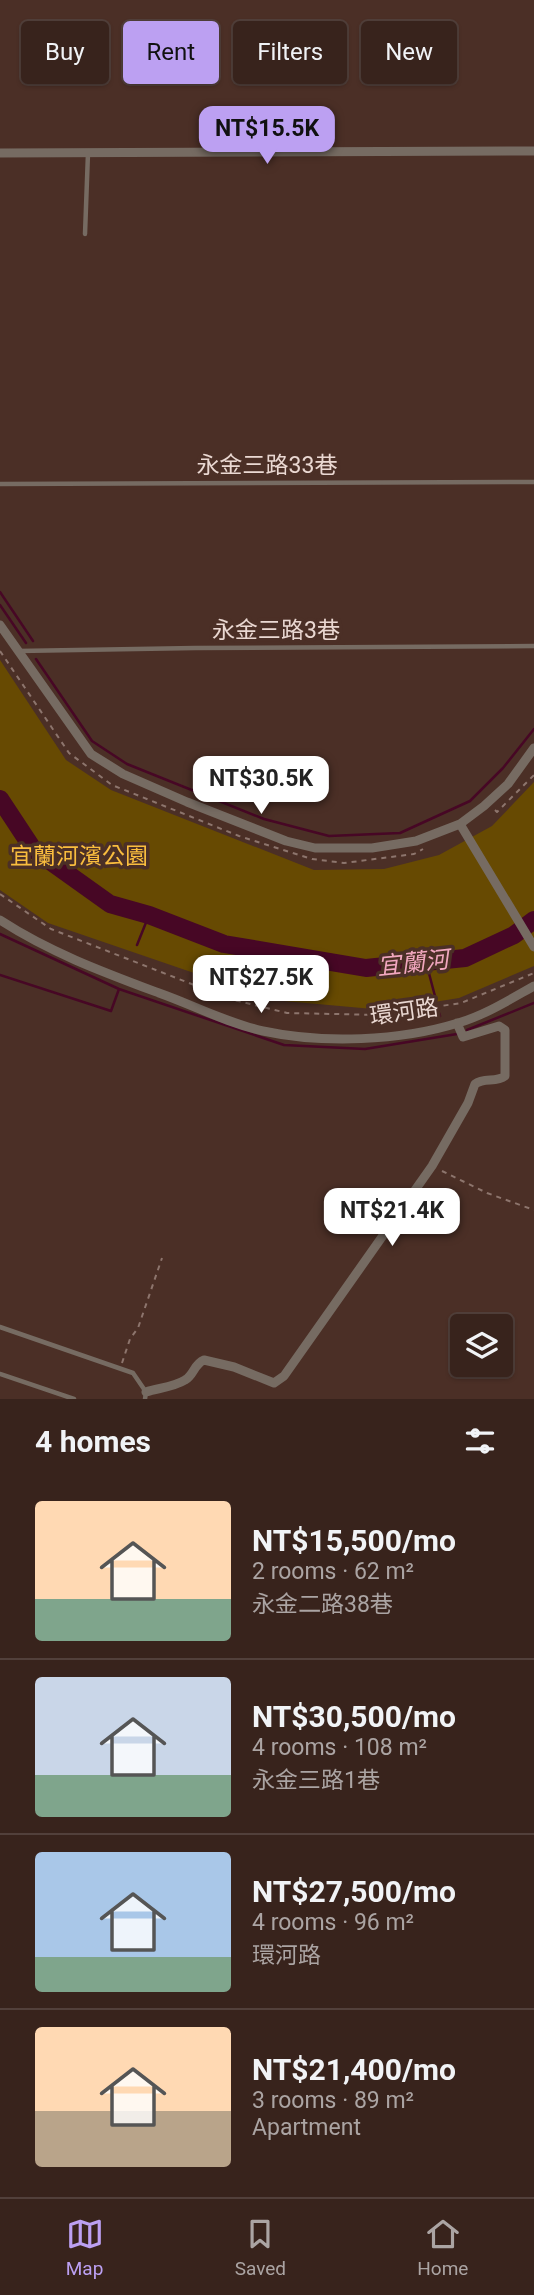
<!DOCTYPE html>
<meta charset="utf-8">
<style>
body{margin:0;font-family:Roboto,"Noto Sans TC",sans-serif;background:#3f2b25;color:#f1f3f6;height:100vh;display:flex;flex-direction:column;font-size:26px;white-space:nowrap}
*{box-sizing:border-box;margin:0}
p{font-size:23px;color:#aba4a3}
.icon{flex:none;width:38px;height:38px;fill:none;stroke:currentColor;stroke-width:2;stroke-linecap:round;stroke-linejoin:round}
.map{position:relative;height:1399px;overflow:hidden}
.panel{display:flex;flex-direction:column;background:#38231c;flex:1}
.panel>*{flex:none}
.hud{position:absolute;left:21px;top:21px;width:494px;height:63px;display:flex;gap:14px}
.tools{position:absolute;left:450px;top:1314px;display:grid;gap:14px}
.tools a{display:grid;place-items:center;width:63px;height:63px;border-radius:7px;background:#38231c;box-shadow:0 2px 5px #0004,0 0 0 2px #52403b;font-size:35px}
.price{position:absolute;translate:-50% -60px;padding:0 16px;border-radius:14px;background:#fff;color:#222;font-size:23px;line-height:46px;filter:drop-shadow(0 2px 4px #0008)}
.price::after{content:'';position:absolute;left:50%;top:42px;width:21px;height:16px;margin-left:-10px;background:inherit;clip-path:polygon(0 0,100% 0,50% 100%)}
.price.current{background:#bca0f2;color:#111}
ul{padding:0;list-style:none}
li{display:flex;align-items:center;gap:21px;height:175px;padding:0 35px}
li+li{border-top:2px solid #52403b}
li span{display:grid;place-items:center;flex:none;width:196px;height:140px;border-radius:7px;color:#555}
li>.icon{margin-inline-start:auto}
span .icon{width:84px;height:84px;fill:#fffc;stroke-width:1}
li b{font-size:30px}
h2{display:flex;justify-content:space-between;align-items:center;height:84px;padding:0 35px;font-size:30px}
.pill{padding:0 24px;border-radius:7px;background:#38231c;box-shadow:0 2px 5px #0004,0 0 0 2px #52403b;font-size:24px;line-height:63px}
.pill.current{background:#bca0f2;color:#111}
.menu{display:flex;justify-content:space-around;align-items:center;height:98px;border-top:2px solid #52403b;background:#38231c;font-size:19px;color:#aba4a3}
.menu a{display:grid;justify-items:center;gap:4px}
.menu .current{color:#bca0f2}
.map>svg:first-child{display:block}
.green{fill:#674a02}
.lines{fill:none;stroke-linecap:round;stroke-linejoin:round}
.stream{stroke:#470725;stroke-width:2.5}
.river{stroke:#470725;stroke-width:18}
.path{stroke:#8d756d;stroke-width:2;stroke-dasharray:5 5;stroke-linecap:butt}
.service{stroke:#766b62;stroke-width:4.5}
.minor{stroke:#766b62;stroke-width:9}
.labels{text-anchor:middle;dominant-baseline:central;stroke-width:7;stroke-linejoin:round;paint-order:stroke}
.street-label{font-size:23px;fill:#ead8d2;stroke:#4b2f26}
.park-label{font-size:23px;fill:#f9bd3e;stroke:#4b2f26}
.water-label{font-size:24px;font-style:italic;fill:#f1a7bf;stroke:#4b2f26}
</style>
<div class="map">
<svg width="534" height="1399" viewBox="0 0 534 1399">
<rect width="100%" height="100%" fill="#4b2f26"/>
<!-- green -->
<path class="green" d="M0 660 66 760 111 790 314 870 384 869 439 855 492 826 534 782V966L459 998 384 1010 273 1000 48 923 0 890Z"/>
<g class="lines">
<!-- stream -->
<path class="stream" d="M0 592 33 641
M0 605 26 643
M36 659 92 741 127 764 264 819 329 836 400 833 470 801 503 768 534 729
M0 934 119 989 284 1045 365 1049 457 1034
M137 945 149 915
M426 962 436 1000
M0 975 111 1011 119 989
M439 1013 440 1016
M467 1030 534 1003"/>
<!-- river -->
<path class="river" d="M0 799 33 849 110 904 149 915 224 944 366 968 465 958 514 935 534 920"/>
<!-- path -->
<path class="path" d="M0 651 69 753 112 785 239 836 312 859 344 863 414 854 423 849
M495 810 497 812 534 775
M0 894 51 929 230 999 287 1013 381 1015 461 1003 534 973
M442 1171 487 1193 534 1210
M122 1363 130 1339 138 1328 162 1258"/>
<!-- service -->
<path class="service" d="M85 234 88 153
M0 484 534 482
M18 651 195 648 534 646
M0 1327 133 1373 146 1392 145 1399
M0 1374 74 1399"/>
<!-- minor -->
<path class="minor" d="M0 153 534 151
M0 625 91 754 123 774 187 802 286 841 315 848H372L416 841 460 824 484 806 508 784 534 748
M460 824 534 947
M0 920C49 952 103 972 159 993 193 1005 227 1023 263 1031 323 1044 400 1041 458 1023 485 1015 509 1000 534 986
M146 1392C158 1388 174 1387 185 1380 194 1375 194 1364 204 1360L234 1367 274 1383 284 1376 432 1166 468 1103 475 1084C484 1077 496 1083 505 1076V1030L499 1026 463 1037 457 1023"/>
</g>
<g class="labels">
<!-- street labels -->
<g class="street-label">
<text x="267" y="465">永金三路33巷</text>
<text x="276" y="630">永金三路3巷</text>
<text transform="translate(404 1012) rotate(-8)">環河路</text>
</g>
<!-- park labels -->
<g class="park-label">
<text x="79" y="856">宜蘭河濱公園</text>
</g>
<!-- water labels -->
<g class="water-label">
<text transform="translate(413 963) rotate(-6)">宜蘭河</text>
</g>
</g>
</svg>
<div class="tools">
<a><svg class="icon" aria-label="layers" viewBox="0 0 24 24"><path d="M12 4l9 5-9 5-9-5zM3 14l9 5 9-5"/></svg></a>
</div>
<b class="price current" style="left:267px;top:166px">NT$15.5K</b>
<b class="price" style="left:261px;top:816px">NT$30.5K</b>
<b class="price" style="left:261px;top:1015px">NT$27.5K</b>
<b class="price" style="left:392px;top:1248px">NT$21.4K</b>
<div class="hud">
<a class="pill">Buy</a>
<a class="pill current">Rent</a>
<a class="pill">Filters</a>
<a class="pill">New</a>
</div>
</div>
<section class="panel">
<h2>4 homes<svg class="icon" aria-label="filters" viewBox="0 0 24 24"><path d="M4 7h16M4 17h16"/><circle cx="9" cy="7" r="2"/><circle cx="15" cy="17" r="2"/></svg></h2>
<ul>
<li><span style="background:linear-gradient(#ffd9b3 70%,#7fa58c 0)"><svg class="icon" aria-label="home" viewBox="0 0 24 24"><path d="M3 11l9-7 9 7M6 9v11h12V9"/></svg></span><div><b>NT$15,500/mo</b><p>2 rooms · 62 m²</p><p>永金二路38巷</p></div></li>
<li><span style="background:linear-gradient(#c9d6e8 70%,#7fa58c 0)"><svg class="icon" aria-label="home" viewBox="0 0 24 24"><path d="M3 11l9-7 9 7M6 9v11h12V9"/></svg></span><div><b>NT$30,500/mo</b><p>4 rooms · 108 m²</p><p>永金三路1巷</p></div></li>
<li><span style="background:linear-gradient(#a9c7e8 75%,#7fa58c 0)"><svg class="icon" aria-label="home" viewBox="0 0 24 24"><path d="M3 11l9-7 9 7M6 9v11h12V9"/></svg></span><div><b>NT$27,500/mo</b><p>4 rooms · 96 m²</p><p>環河路</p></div></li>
<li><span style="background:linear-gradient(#ffd9b3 60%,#b9a48a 0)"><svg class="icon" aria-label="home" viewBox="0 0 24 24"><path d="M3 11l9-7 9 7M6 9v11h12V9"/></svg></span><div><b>NT$21,400/mo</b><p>3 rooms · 89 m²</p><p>Apartment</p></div></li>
</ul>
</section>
<nav class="menu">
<a class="current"><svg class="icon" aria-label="map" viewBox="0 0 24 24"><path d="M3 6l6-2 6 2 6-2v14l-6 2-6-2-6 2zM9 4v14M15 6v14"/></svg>Map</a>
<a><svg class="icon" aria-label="saved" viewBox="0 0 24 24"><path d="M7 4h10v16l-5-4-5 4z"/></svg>Saved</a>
<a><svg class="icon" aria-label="home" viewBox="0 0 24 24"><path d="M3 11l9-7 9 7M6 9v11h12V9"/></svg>Home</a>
</nav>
